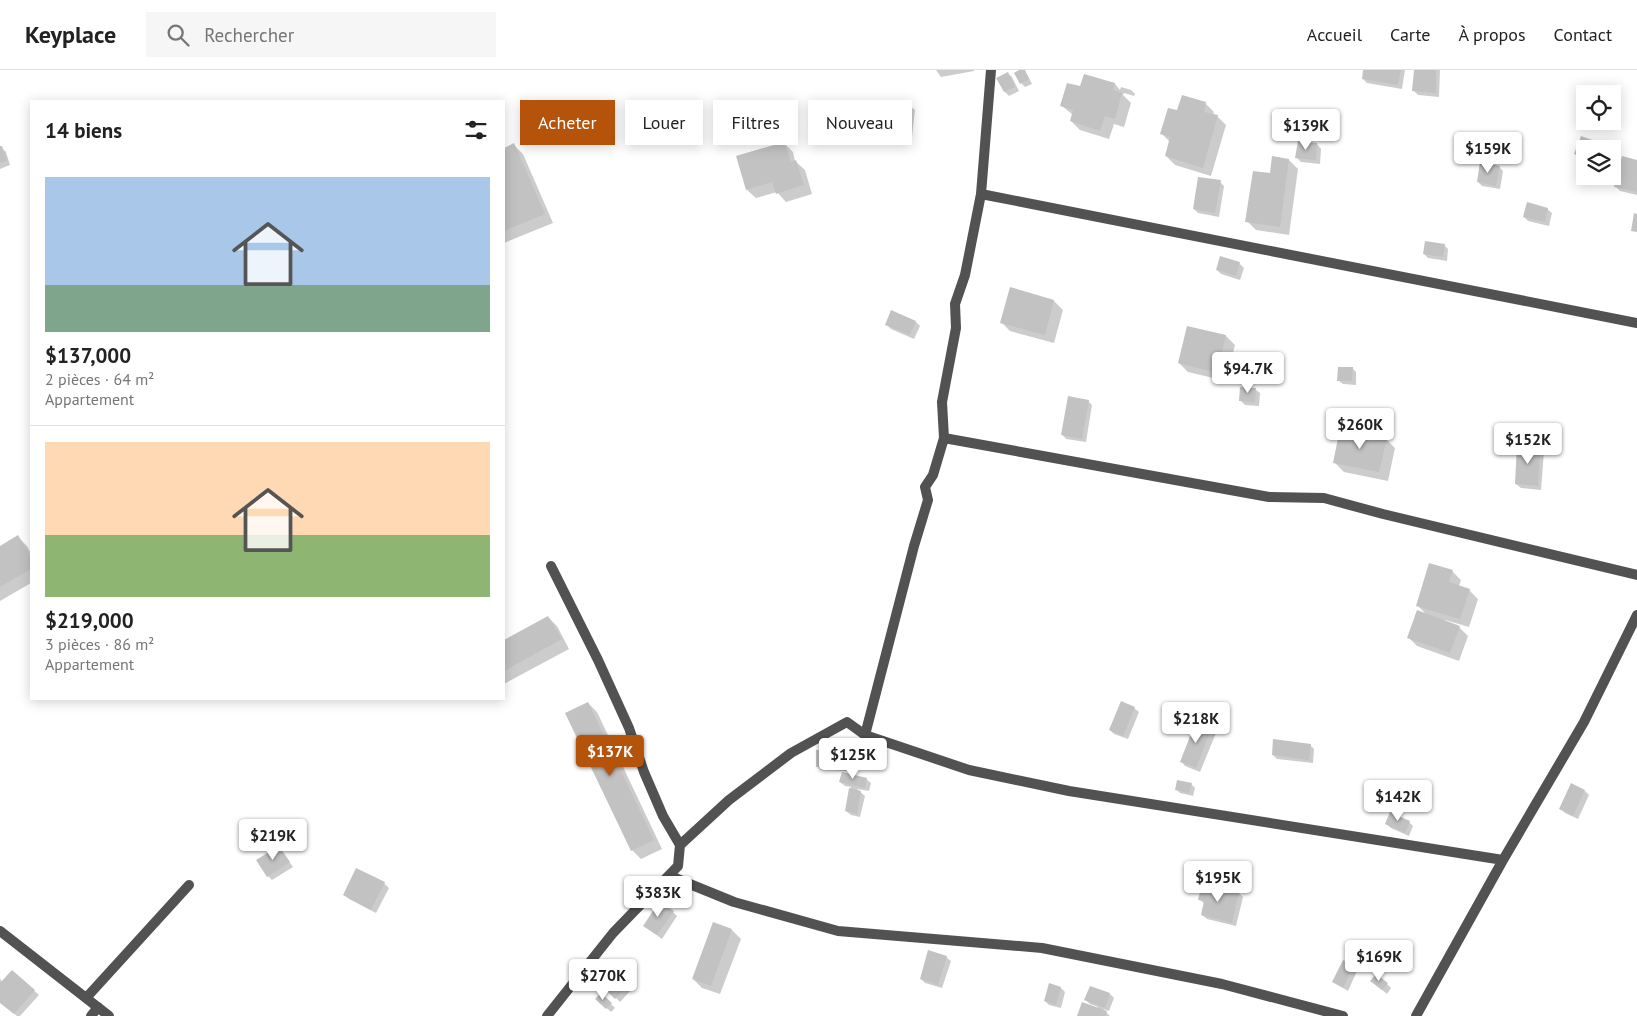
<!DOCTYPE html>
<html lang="fr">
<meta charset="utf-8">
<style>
body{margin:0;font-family:"PT Sans",sans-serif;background:#f6f6f6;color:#222;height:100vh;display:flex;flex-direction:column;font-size:19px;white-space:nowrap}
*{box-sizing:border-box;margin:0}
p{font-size:16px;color:#767676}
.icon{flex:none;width:28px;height:28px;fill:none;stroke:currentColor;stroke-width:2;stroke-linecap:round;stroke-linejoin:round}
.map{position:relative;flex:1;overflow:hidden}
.side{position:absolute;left:30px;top:30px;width:475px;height:600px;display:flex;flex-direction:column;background:#fff;border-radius:0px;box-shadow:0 2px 12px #0003}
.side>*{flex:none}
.guide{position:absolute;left:520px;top:30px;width:475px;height:45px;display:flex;gap:10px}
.tools{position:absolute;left:1576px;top:15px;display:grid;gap:10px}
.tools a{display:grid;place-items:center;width:45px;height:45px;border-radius:0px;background:#fff;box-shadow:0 2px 12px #0003;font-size:25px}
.price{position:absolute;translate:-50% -42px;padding:0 11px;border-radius:5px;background:#fff;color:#222;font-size:16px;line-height:32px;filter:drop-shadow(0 1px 2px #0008)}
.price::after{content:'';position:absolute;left:50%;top:30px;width:15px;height:11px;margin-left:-8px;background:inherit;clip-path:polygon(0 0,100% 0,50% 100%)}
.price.selected{background:#b45309;color:#fff}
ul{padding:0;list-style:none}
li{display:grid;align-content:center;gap:10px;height:265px;padding:0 15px}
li+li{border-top:1px solid #e0e0e0}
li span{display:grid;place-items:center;height:155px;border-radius:0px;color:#555}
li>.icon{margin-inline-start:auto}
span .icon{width:90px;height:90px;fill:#fffc;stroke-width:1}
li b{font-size:21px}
h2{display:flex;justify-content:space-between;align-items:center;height:60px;padding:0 15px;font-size:21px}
.pill{padding:0 18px;border-radius:0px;background:#fff;box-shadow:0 2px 12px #0003;font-size:18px;line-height:45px}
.pill.selected{background:#b45309;color:#fff}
header{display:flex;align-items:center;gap:30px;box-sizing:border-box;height:70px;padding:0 25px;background:#fff;border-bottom:1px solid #e0e0e0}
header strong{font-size:24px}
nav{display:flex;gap:28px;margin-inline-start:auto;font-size:18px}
.search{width:350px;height:45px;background:#f6f6f6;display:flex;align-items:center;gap:12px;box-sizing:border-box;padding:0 18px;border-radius:0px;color:#767676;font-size:19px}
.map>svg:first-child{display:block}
.shadow{fill:#0003}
.building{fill:#c2c2c2}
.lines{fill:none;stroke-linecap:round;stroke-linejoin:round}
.street{stroke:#525252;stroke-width:10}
</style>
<header>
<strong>Keyplace</strong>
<div class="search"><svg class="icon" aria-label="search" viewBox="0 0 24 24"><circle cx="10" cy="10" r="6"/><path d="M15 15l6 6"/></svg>Rechercher</div>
<nav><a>Accueil</a><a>Carte</a><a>À propos</a><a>Contact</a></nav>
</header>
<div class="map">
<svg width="1637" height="946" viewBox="0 0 1637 946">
<rect width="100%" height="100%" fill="#fff"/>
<!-- shadow -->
<path class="shadow" d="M936 0H974V1L941 7Z
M1022 0 1027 4 1032 14 1025 17 1021 13Z
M1365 0H1405L1402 19 1367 13 1363 9Z
M1415 0H1440L1439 27 1418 25 1414 21Z
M1007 3 1012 7 1019 21 1009 26 1005 22 998 8Z
M1115 14 1120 20 1121 17 1131 20 1135 24 1134 26 1124 23 1123 25 1131 33 1124 57 1114 54 1109 69 1080 60 1071 51 1073 45 1061 35 1081 18Z
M1205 33 1214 42 1213 45 1217 46 1226 55 1211 106 1175 95 1166 86 1170 72 1162 64 1178 42Z
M910 36 915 40 912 67 893 65 889 61Z
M1581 68 1606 76 1608 79H1585V90L1580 88 1575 84Z
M784 73 793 82 795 91 805 100 812 124 786 132 777 122 756 128 747 120Z
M1317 74 1321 79 1320 94 1301 92 1297 88Z
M514 75 523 84 553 153 504 173V79Z
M1 77 6 82 10 95 0 99V78Z
M1289 90 1298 99 1289 165 1256 160 1247 151 1271 105Z
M1637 91V125L1620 121 1615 116Z
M1499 97 1503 101 1500 119 1482 116 1478 112Z
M1220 112 1224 116 1219 147 1198 143 1194 139Z
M1547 139 1552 143 1549 156 1528 151 1524 147Z
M1444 175 1448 179 1447 191 1428 188 1424 184Z
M1239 193 1244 198 1240 210 1221 204 1217 200Z
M1054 231 1063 240 1054 273 1010 261 1001 252Z
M892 242 916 252 920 256 914 269 891 259 887 255Z
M1226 266 1235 275 1226 311 1188 302 1179 293Z
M1352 298 1356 302V315L1343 314 1338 310Z
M1255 319 1260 323 1259 336 1245 335 1241 331Z
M1088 331 1092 335 1086 372 1066 369 1062 364Z
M1386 369 1395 378 1388 411 1344 402 1335 393Z
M1539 376 1544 381 1541 420 1521 418 1516 414Z
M18 467 27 476 31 483V513L0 531V477Z
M1452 501 1461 510 1459 516 1469 520 1478 529 1469 557 1445 550V552L1459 557 1468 566 1459 591 1417 576 1408 567 1428 546 1417 535Z
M548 547 557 556 569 579 504 614V572Z
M588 633 597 642 662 779 641 789 632 780Z
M1134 638 1139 642 1128 669 1114 664 1110 660Z
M1197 652 1212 658 1216 663 1200 702 1185 696 1181 691Z
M1310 675 1314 679 1313 693 1277 689 1273 685Z
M843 681 848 686 847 701 821 700 817 696Z
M866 709 871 713 869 721 857 719 865 726 860 747 851 745 846 741 851 717 845 716 840 712Z
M1191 714 1195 718 1193 726 1180 723 1176 719Z
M1572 715 1585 721 1589 725 1578 749 1565 743 1561 739Z
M1409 752 1413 756 1409 766 1391 758 1386 754Z
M279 777 293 797 272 810 268 806Z
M357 800 384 813 389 818 376 843 349 829 344 825Z
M1239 823 1243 827 1236 856 1207 849 1202 845 1205 834 1199 829Z
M673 842 677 846 662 869 644 856Z
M732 860 741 869 720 924 702 918 693 909Z
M946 887 951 891 942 918 925 913 921 909Z
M1353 896 1357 901 1348 921 1334 912Z
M12 901 39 925 20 946H17L0 932V908L2 912Z
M1387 914 1391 918 1387 924 1376 915Z
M628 915 632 919 620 932 607 919Z
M1050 915 1061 918 1065 922 1061 938 1049 935 1045 931Z
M1091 917 1110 924 1114 928 1109 941 1103 939 1110 946H1079L1097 939 1098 937 1090 934 1085 929Z
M601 924 615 938 611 942 597 929Z"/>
<!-- building -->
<path class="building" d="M1019 0H1025L1029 9 1020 14 1014 3Z
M1363 0H1401L1398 15 1362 9Z
M1414 0H1436V23L1412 21Z
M1008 2 1015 17 1004 22 996 8Z
M1084 4 1115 13 1113 20 1122 23 1115 49 1105 46 1100 61 1070 51 1073 40 1060 36 1067 13 1080 16Z
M1182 25 1206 32 1204 42 1218 45 1203 98 1165 86 1170 67 1160 64 1168 38 1177 40Z
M891 32 911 34 908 63 888 61Z
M1581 66 1606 75 1605 79H1585V88L1574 84Z
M1298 71 1317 73 1316 90 1295 88Z
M784 72 791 92 796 90 804 115 776 124 772 112 746 120 736 86Z
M514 73 545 144 504 161V78Z
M0 76H2L7 91 0 93Z
M1272 86 1289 89 1280 157 1245 152 1253 101 1270 103Z
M1622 86 1637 90V122L1614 117Z
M1480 92 1500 96 1496 116 1477 112Z
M1198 107 1221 110 1215 143 1193 139Z
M1527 132 1548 138 1545 152 1523 147Z
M1634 143 1637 144V162L1631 161Z
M1425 171 1445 174 1443 187 1423 184Z
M1220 186 1240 192 1236 206 1216 200Z
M1010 217 1054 230 1045 265 1000 253Z
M891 240 916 251 910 265 885 255Z
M1187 256 1226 265 1217 303 1178 293Z
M1338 297H1353L1352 311H1337Z
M1240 317 1256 318 1255 332 1239 331Z
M1068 326 1089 330 1082 369 1061 365Z
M1340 358 1387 368 1379 402 1333 393Z
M1517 374 1540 375 1538 416 1515 414Z
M18 465 31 487V499L0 517V476Z
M1429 493 1453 500 1449 512 1470 519 1460 549 1416 536Z
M1417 540 1460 556 1450 583 1407 568Z
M548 546 562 569 504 601V570Z
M1121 631 1135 637 1123 666 1109 660Z
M588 632 654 770 631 781 565 643Z
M1196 651 1212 657 1196 698 1180 692Z
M1273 669 1311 674 1309 690 1272 685Z
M816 680H844L843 697H816Z
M842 702 867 708 865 718 839 712Z
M1177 710 1192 713 1189 723 1175 720Z
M1571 713 1585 720 1573 746 1559 739Z
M849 718 861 721 857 744 845 741Z
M1390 742 1410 751 1405 763 1385 754Z
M279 776 290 792 267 807 256 790Z
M356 798 385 812 371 840 343 825Z
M1202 813 1239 822 1232 853 1201 845 1204 831 1198 830Z
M659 832 674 841 657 865 643 856Z
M713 852 732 859 711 916 692 909Z
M928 880 947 886 938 915 920 909Z
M1343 890 1354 895 1343 918 1332 912Z
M12 900 35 920 14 944 0 933V913Z
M1376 904 1388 913 1382 920 1370 911Z
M618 905 629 914 615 929 605 919Z
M1049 913 1061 917 1056 935 1044 931Z
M1090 916 1110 923 1105 938 1084 930Z
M601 923 612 933 606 939 595 929Z
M1082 932 1107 941 1105 946H1077Z"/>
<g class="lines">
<!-- street -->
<path class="street" d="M981 124 1637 253
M944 368 1269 427 1324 428 1383 444 1637 505
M551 496 598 590 629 658 644 702 663 746 680 775
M865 665 914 476 928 430 925 417 933 405 944 368 942 332 956 258 955 234 965 205 981 124 991 0
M670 806 734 832 838 861 1042 878 1222 914 1343 946
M0 861 109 946
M86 928 189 815
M91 946 98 937
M547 946 613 863 678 796 680 775 729 730 791 683 847 652 865 665 969 700 1069 721 1503 790
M1416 946 1503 790 1584 652 1637 545"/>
</g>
</svg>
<div class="tools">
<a><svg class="icon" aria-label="locate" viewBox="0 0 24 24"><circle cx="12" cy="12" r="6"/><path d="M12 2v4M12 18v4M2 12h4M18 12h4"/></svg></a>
<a><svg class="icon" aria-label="layers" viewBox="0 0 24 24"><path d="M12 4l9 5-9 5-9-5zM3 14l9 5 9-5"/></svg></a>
</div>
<b class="price" style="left:1306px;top:81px">$139K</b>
<b class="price" style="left:1488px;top:104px">$159K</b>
<b class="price" style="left:1248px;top:324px">$94.7K</b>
<b class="price" style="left:1360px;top:380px">$260K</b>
<b class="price" style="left:1528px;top:395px">$152K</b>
<b class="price" style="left:1196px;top:674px">$218K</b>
<b class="price selected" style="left:610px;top:707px">$137K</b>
<b class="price" style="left:853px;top:710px">$125K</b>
<b class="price" style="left:1398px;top:752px">$142K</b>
<b class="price" style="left:273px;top:791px">$219K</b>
<b class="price" style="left:1218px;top:833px">$195K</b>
<b class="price" style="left:658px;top:848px">$383K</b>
<b class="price" style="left:1379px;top:912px">$169K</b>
<b class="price" style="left:603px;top:931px">$270K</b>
<div class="guide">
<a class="pill selected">Acheter</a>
<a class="pill">Louer</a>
<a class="pill">Filtres</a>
<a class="pill">Nouveau</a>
</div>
<section class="side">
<h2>14 biens<svg class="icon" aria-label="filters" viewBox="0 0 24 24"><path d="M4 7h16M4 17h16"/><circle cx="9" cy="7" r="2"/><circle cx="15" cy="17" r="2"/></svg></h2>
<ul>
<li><span style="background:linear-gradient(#a9c7e8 70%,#7fa58c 0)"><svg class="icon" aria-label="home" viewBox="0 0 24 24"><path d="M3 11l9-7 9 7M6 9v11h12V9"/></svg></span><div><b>$137,000</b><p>2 pièces · 64 m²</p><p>Appartement</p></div></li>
<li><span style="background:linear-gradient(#ffd9b3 60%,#8fb573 0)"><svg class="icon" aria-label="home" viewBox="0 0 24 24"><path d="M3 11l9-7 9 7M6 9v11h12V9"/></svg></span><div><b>$219,000</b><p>3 pièces · 86 m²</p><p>Appartement</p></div></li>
</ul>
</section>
</div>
